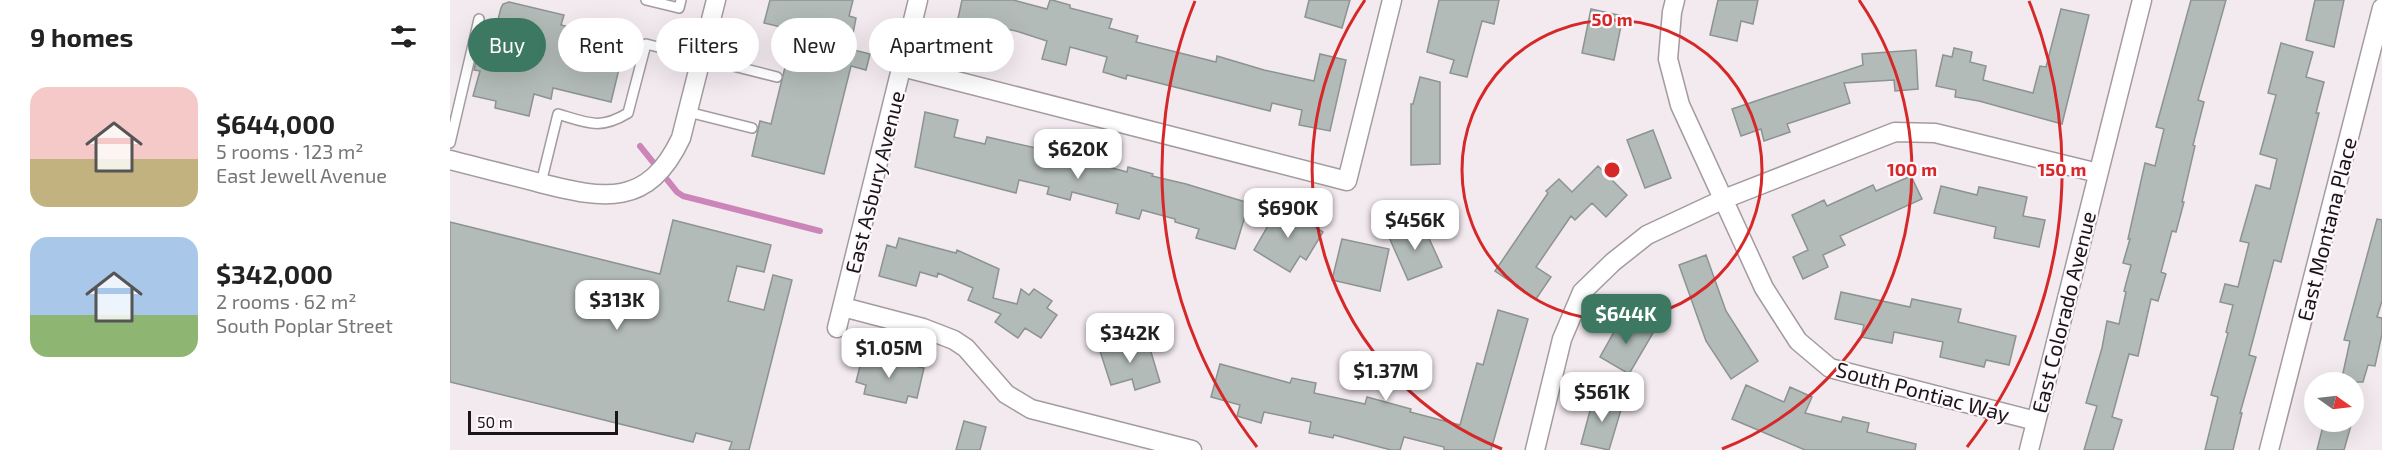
<!DOCTYPE html>
<meta charset="utf-8">
<style>
body{margin:0;font-family:"Exo 2",sans-serif;background:#f2f2f2;color:#222;height:100vh;display:flex;flex-direction:column;font-size:22px;white-space:nowrap}
*{box-sizing:border-box;margin:0}
p{font-size:20px;color:#767676}
.icon{flex:none;width:33px;height:33px;fill:none;stroke:currentColor;stroke-width:2;stroke-linecap:round;stroke-linejoin:round}
.map{position:relative;flex:1;overflow:hidden}
.side{display:flex;flex-direction:column;background:#fff;width:450px}
.side>*{flex:none}
.top-card{position:absolute;left:18px;top:18px;width:570px;height:54px;display:flex;gap:12px}
.needle{width:39px;rotate:104deg}
.tools{position:absolute;left:1854px;top:372px;display:grid;gap:12px}
.tools a{display:grid;place-items:center;width:60px;height:60px;border-radius:50%;background:#fff;box-shadow:0 6px 24px #0002;font-size:30px}
.scale{position:absolute;left:18px;bottom:15px;width:150px;box-sizing:border-box;padding-left:6px;border:3px solid #191618;border-top:0;font-size:16px;line-height:21px;white-space:nowrap;color:#191618;-webkit-text-stroke:4px #fff8fd;paint-order:stroke}
.price{position:absolute;translate:-50% -51px;padding:0 14px;border-radius:12px;background:#fff;color:#222;font-size:20px;line-height:39px;filter:drop-shadow(0 2px 3px #0008)}
.price::after{content:'';position:absolute;left:50%;top:36px;width:18px;height:14px;margin-left:-9px;background:inherit;clip-path:polygon(0 0,100% 0,50% 100%)}
.price.on{background:#3c7862;color:#fff}
ul{padding:0;list-style:none}
li{display:flex;align-items:center;gap:18px;height:150px;padding:0 30px}
li span{display:grid;place-items:center;flex:none;width:168px;height:120px;border-radius:18px;color:#555}
li>.icon{margin-inline-start:auto}
span .icon{width:72px;height:72px;fill:#fffc;stroke-width:1}
li b{font-size:26px}
h2{display:flex;justify-content:space-between;align-items:center;height:72px;padding:0 30px;font-size:26px}
.pill{padding:0 21px;border-radius:27px;background:#fff;box-shadow:0 6px 24px #0002;font-size:21px;line-height:54px}
.pill.on{background:#3c7862;color:#fff}
main{display:flex;flex:1;min-height:0}
.map>svg:first-child{display:block}
.lines{fill:none;stroke-linecap:round;stroke-linejoin:round}
.stream{stroke:#cc85b8;stroke-width:6}
.building{fill:#b2bbb7;stroke:#8b9490;stroke-width:1.5}
.service-casing{stroke:#a39ba0;stroke-width:12}
.minor-casing{stroke:#a39ba0;stroke-width:21}
.service{stroke:#fff;stroke-width:9}
.minor{stroke:#fff;stroke-width:18}
.ring{fill:none;stroke:#d62828;stroke-width:3}
.labels{text-anchor:middle;dominant-baseline:central;stroke-width:4.5;stroke-linejoin:round;paint-order:stroke}
.street-label{font-size:21px;fill:#191618;stroke:#fff8fd}
.centre{fill:#d62828;stroke:#fff8fd;stroke-width:3}
.ring-label{font-size:18px;text-anchor:middle;font-weight:bold;fill:#d62828;stroke:#fff8fd;stroke-width:4.5;stroke-linejoin:round;paint-order:stroke}
</style>
<main>
<section class="side">
<h2>9 homes<svg class="icon" aria-label="filters" viewBox="0 0 24 24"><path d="M4 7h16M4 17h16"/><circle cx="9" cy="7" r="2"/><circle cx="15" cy="17" r="2"/></svg></h2>
<ul>
<li><span style="background:linear-gradient(#f6c9c9 60%,#c2b280 0)"><svg class="icon" aria-label="home" viewBox="0 0 24 24"><path d="M3 11l9-7 9 7M6 9v11h12V9"/></svg></span><div><b>$644,000</b><p>5 rooms · 123 m²</p><p>East Jewell Avenue</p></div></li>
<li><span style="background:linear-gradient(#a9c7e8 65%,#8fb573 0)"><svg class="icon" aria-label="home" viewBox="0 0 24 24"><path d="M3 11l9-7 9 7M6 9v11h12V9"/></svg></span><div><b>$342,000</b><p>2 rooms · 62 m²</p><p>South Poplar Street</p></div></li>
</ul>
</section>
<div class="map">
<svg width="1932" height="450" viewBox="0 0 1932 450">
<rect width="100%" height="100%" fill="#f3eaf0"/>
<g class="lines">
<!-- stream -->
<path class="stream" d="M190 146 227 192 233 196 370 231"/>
</g>
<!-- building -->
<path class="building" d="M320 0H403L399 16 406 18 400 49 420 54 416 70 401 66 374 174 302 156 310 121 321 124 341 43 328 39 331 27 314 23Z
M512 0H563L597 9 600 0H602L620 5V8L662 19 659 28 688 36 686 42 766 62 767 56 814 70 864 81 870 54 896 60 880 131 849 125 852 110 822 103 820 111 677 75 676 79 653 72 657 57 620 47 616 65 592 59 597 41 566 31 536 25 532 43 504 37Z
M859 0H900L892 28 855 17Z
M989 0H1049L1044 24 1032 21 1017 77 1000 73 1004 60 977 52Z
M1268 0H1308L1303 24 1291 21 1287 41 1260 35Z
M1741 0H1776L1748 100 1754 102 1743 145 1745 146 1732 202H1734L1726 232 1722 231 1711 272 1716 274 1708 301 1701 299 1688 356 1679 354 1662 417 1672 420 1663 450H1634L1647 406 1636 403 1652 348 1657 321 1669 324 1676 292 1674 291 1681 265 1673 263 1680 239H1678L1695 163 1705 166 1714 129 1706 127Z
M1865 0H1894L1884 47 1856 40Z
M59 2 114 15 111 25 176 40 161 102 103 88 101 99 84 94 79 116 45 108 46 101 23 96 30 71 24 70 34 28 45 31 51 8 53 4Z
M1141 9 1173 16 1164 60 1132 53Z
M1611 9 1639 15 1612 124 1529 101 1505 97 1506 90 1486 86 1493 55 1502 57 1504 48 1522 52 1520 62 1536 66 1533 80 1583 93 1590 66 1596 67Z
M1831 43 1863 52 1856 77 1874 82 1866 113H1869L1831 262 1824 260 1799 355 1806 357 1790 413H1792L1783 450H1755L1768 397 1761 395 1778 333 1776 332 1783 305 1770 302 1775 284 1788 287 1799 243 1790 241 1806 185 1820 189 1827 159 1810 154 1826 95 1818 93Z
M1466 50 1468 89 1445 91 1444 80 1394 83 1400 103 1337 124 1340 132 1314 141 1311 129 1291 136 1282 109 1413 65 1412 54Z
M970 77 990 82V164L961 165V104H963Z
M475 112 508 120 504 137 535 144 537 137 608 153 677 172 678 167 703 174 702 176 736 184 799 203 785 249 746 238 749 229 725 222V219L692 210 689 219 666 213 668 204 622 192 620 200 597 194 599 187 569 180 566 193 465 167Z
M1203 130 1221 178 1195 188 1177 140Z
M1148 166 1177 195 1156 217 1142 203 1125 220 1121 216 1086 267 1101 277 1086 299 1045 271 1098 193 1096 191 1109 179 1122 192Z
M1461 176 1472 199 1390 236 1395 245 1373 255 1378 267 1353 279 1343 257 1358 250 1342 215 1374 200 1377 206 1423 185 1426 191Z
M1491 186 1527 195 1529 187 1577 197 1573 216 1595 220 1589 247 1544 238 1546 227 1484 213Z
M830 205 873 232 856 260 850 256 840 272 804 250Z
M1927 219 1932 220V301L1927 317 1932 318V334L1925 366 1918 365 1913 382H1891L1900 341 1894 340Z
M223 220 321 245 314 272 287 266 278 301 314 310 323 275 342 280 299 450H279L282 442 246 433 243 442 0 382V222L210 274Z
M972 223 992 267 958 280 938 235Z
M449 238 506 253 507 250 549 269 543 298 567 304 571 289 579 295 584 289 602 301 597 308 607 315 591 338 575 328 568 338 545 322 551 314 518 300 523 288 488 273 487 277 470 272 466 286 429 276 437 245 446 248Z
M892 239 939 249 930 291 882 280Z
M1256 255 1276 311 1308 361 1281 379 1256 341 1229 265Z
M1391 292 1460 307 1462 299 1511 309 1508 322 1566 336 1559 365 1536 360 1534 367 1490 357 1493 342 1444 332 1442 343 1411 337 1414 325 1385 319Z
M1048 310 1078 319 1041 450H994V447L954 437 950 450H941L884 435 883 438 859 433 861 422 814 412 811 423 787 416 790 405 761 397 770 364 840 383 842 378 866 383 864 393 915 404 917 397 961 409 960 412 1010 425 1027 363 1033 365Z
M1173 316 1203 333 1179 374 1150 357Z
M679 339 682 347 698 342 710 382 685 390 682 379 661 385 649 348Z
M413 354 474 368 467 398 458 396 456 403 414 394 416 385 406 382Z
M1296 385 1334 402 1340 387 1362 397 1355 413 1391 422 1393 417 1419 423 1417 432 1466 444 1465 450H1355L1282 419Z
M1144 396 1173 403 1159 450 1131 444Z
M514 421 536 427 530 450H506Z
M1874 422H1902L1894 450H1867Z"/>
<g class="lines">
<defs>
<path id="service" d="M196 0 229 8 231 0
M238 112 302 128
M0 143 29 19
M91 183 108 114C138 123 150 130 178 113L196 44 327 77"/>
<path id="minor" d="M1225 0 1222 12 1218 59 1230 105 1314 288 1348 341 1380 368 1586 421
M452 67 897 181 942 0
M0 160C30 168 60 175 90 183 154 199 198 208 231 138L266 0
M393 307 473 328 504 340 516 348 556 394 581 409 742 450
M387 328 468 0
M1085 450 1112 339 1132 292 1163 262 1197 235 1274 199 1445 132 1485 133 1648 173
M1579 450 1692 0
M1819 450 1932 8"/>
</defs>
<!-- service casing -->
<use href="#service" class="service-casing"/>
<!-- minor casing -->
<use href="#minor" class="minor-casing"/>
<!-- service -->
<use href="#service" class="service"/>
<!-- minor -->
<use href="#minor" class="minor"/>
</g>
<!-- distance rings -->
<g class="ring">
<circle cx="1162" cy="170" r="150"/>
<path d="M1052 449A300 300 0 0 1 915 0M1409 0A300 300 0 0 1 1272 449"/>
<path d="M807 447A450 450 0 0 1 745 1M1579 1A450 450 0 0 1 1517 447"/>
</g>
<g class="labels">
<!-- street labels -->
<g class="street-label">
<text transform="translate(424 182) rotate(-76)">East Asbury Avenue</text>
<text transform="translate(1876 229) rotate(-76)">East Montana Place</text>
<text transform="translate(1613 312) rotate(-76)">East Colorado Avenue</text>
<text transform="translate(1473 391) rotate(15)">South Pontiac Way</text>
</g>
</g>
<circle cx="1162" cy="170" r="9" class="centre"/>
<g class="ring-label">
<text x="1162" y="26">50 m</text>
<text x="1462" y="176">100 m</text>
<text x="1612" y="176">150 m</text>
</g>
</svg>
<div class="tools">
<a><svg class="needle" viewBox="-14 -14 28 28"><path d="M0-13l5 13h-10z" fill="#e53935"/><path d="M0 13l5-13h-10z" fill="#767676"/></svg></a>
</div>
<div class="scale">50 m</div>
<b class="price" style="left:628px;top:180px">$620K</b>
<b class="price" style="left:838px;top:239px">$690K</b>
<b class="price" style="left:965px;top:251px">$456K</b>
<b class="price" style="left:167px;top:331px">$313K</b>
<b class="price on" style="left:1176px;top:345px">$644K</b>
<b class="price" style="left:680px;top:364px">$342K</b>
<b class="price" style="left:439px;top:379px">$1.05M</b>
<b class="price" style="left:936px;top:402px">$1.37M</b>
<b class="price" style="left:1152px;top:423px">$561K</b>
<div class="top-card">
<a class="pill on">Buy</a>
<a class="pill">Rent</a>
<a class="pill">Filters</a>
<a class="pill">New</a>
<a class="pill">Apartment</a>
</div>
</div>
</main>
